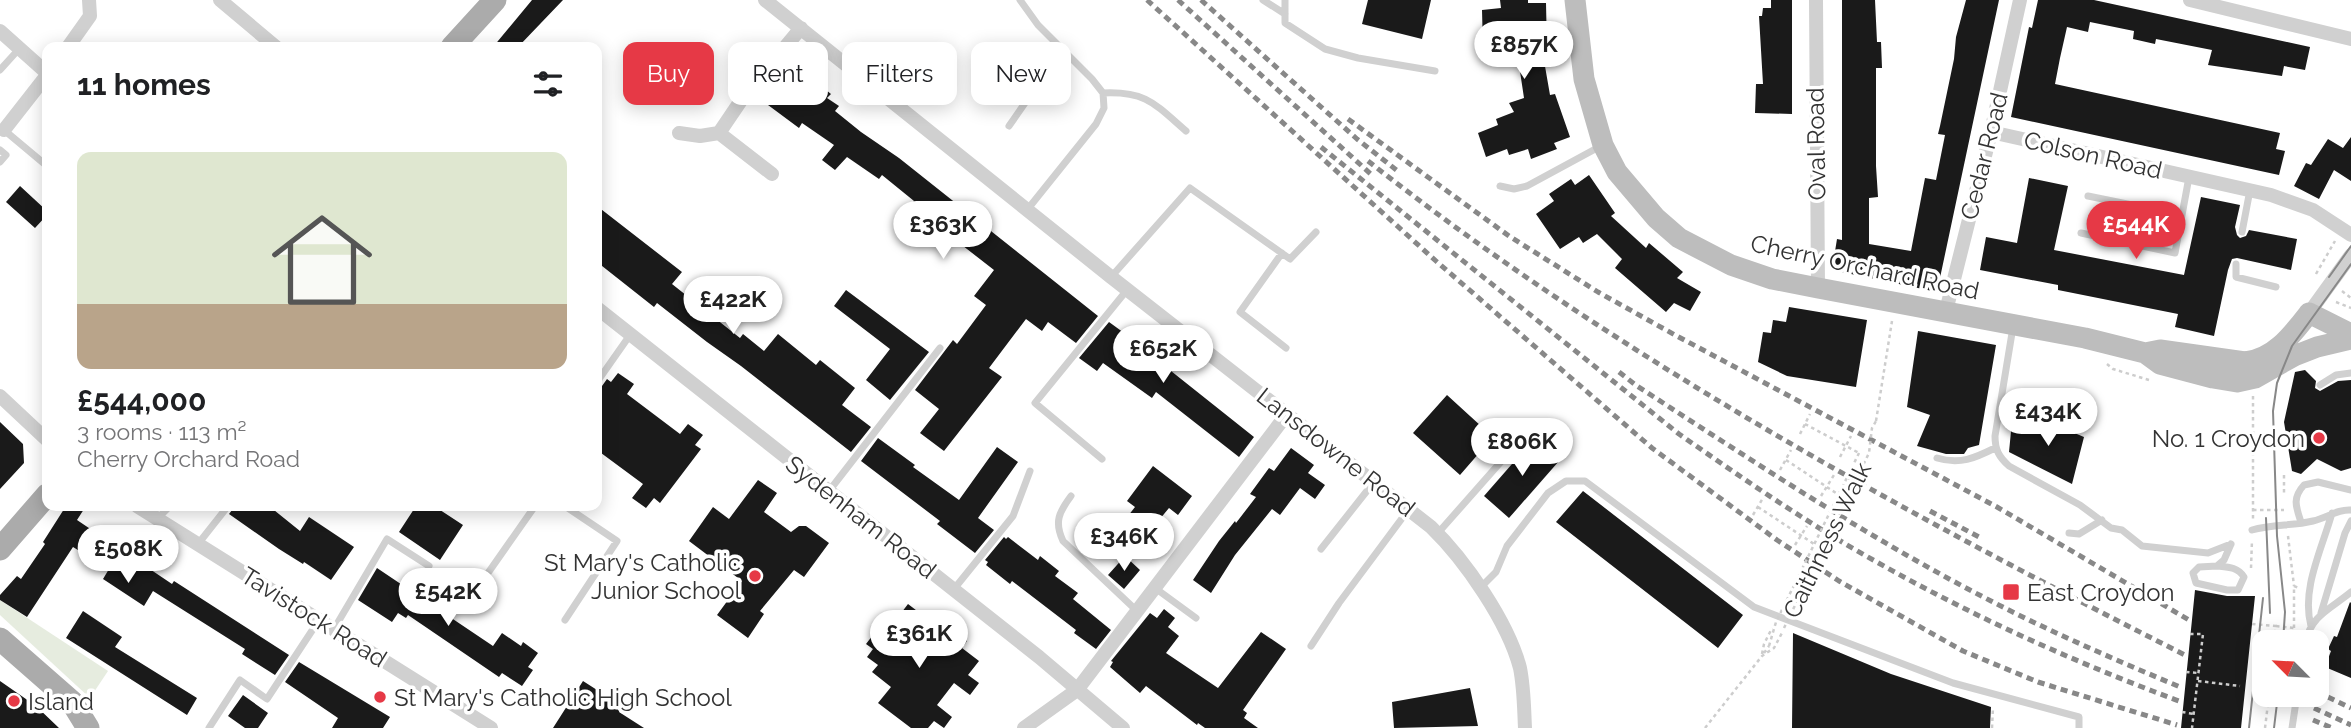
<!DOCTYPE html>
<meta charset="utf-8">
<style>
body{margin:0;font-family:Raleway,sans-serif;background:#f6f6f6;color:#202124;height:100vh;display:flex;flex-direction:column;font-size:26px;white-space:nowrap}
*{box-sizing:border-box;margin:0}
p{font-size:23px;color:#757577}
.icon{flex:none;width:38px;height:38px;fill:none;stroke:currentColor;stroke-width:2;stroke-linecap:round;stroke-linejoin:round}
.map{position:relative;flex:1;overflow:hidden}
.drawer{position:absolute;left:42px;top:42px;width:560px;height:469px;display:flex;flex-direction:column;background:#fff;border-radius:14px;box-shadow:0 4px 18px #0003}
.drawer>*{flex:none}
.guide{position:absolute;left:623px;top:42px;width:665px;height:63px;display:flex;gap:14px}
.needle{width:46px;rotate:294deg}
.controls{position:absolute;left:2252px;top:630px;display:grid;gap:14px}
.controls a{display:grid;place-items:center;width:77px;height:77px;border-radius:14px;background:#fff;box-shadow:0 4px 18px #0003;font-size:35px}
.price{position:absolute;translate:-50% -60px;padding:0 16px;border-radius:24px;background:#fff;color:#222;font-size:23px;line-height:46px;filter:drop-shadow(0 2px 4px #0008)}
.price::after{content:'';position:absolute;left:50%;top:42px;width:21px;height:16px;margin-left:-10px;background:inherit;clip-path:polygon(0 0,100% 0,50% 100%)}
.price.active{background:#e63946;color:#fff}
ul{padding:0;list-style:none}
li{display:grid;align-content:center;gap:14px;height:371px;padding:0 35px}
li span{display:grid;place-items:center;height:217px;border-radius:14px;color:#555}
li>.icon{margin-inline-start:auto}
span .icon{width:126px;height:126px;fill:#fffc;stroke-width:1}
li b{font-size:30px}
h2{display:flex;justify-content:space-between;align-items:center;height:84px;padding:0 35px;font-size:30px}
.pill{padding:0 24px;border-radius:14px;background:#fff;box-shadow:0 4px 18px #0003;font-size:24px;line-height:63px}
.pill.active{background:#e63946;color:#fff}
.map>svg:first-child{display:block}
.green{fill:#e6ecdf}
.building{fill:#1a1a1a}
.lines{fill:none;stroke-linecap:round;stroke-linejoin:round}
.path{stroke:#cdcdcd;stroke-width:2.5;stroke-dasharray:3.5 3.5;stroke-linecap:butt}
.lane{stroke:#d0d0d0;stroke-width:7}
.street{stroke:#d0d0d0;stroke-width:14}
.secondary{stroke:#bdbdbd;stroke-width:21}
.primary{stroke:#ababab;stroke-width:23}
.tram{stroke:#888;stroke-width:2}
.rail{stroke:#888;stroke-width:5;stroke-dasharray:7 5;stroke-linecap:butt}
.path-bridge{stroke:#cdcdcd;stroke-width:2.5;stroke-dasharray:3.5 3.5;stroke-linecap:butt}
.poi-dot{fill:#e63946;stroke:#fff;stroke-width:2.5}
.labels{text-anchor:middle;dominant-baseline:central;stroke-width:7;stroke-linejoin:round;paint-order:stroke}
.street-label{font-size:24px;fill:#333;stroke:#fff}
.poi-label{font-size:24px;fill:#333;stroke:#fff;text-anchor:start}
</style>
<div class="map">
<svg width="2351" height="728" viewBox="0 0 2351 728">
<rect width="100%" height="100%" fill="#fff"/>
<!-- green -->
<path class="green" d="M0 600 108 671 90 698 0 615Z"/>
<!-- building -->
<path class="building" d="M532 0H563L518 47H493Z
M1368 0H1431L1422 39 1362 24Z
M1500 0H1528V3H1546L1547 49H1542L1550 95 1555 94 1570 137 1554 143 1557 149 1531 159 1528 149 1509 155 1507 149 1486 157 1478 133 1498 125 1496 119 1514 112 1509 103 1524 98 1518 58H1503L1502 49H1483L1482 10 1501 8Z
M1771 0H1792V114L1755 113 1756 84H1763L1759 16H1762L1763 8H1771Z
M1842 0H1875L1877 42H1881L1882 68H1876V166L1878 197 1869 198V244L1911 251 1925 178 1936 180 1945 135 1938 134 1940 126 1954 59 1956 37 1966 0H1999L1937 292 1832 270 1837 239 1842 240Z
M2038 0H2094L2310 47 2305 70 2284 66 2282 76 2208 65 2212 50 2156 39 2155 44 2133 39 2134 31 2090 22 2088 32 2067 27 2060 58 2055 84 2280 133 2276 149 2285 151 2279 175 2011 117 2029 27 2032 28Z
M784 64 790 69 794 64 831 94 827 98 839 106 835 111 861 132 899 158 1098 316 1076 343 1048 322 1042 331 1026 319 989 368 1002 377 944 451 920 433 939 409 915 390 953 340 957 344 986 305 974 296 994 270 931 221 919 217 912 226 902 217 914 201 882 175 879 179 847 157 835 170 822 160 834 145 802 123 799 128 768 105 771 102 759 94Z
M2351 137V181L2334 170 2319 199 2294 186 2306 163 2311 165 2328 139 2343 148Z
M1589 175 1615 213 1611 216 1646 248 1649 243 1683 272 1677 278 1701 292 1690 311 1674 303 1666 312 1615 268 1622 259 1597 234 1583 243 1579 237 1560 249 1536 214 1554 201 1549 194 1571 179 1575 185Z
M2029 178 2068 186 2054 250 2184 275 2201 197 2240 205 2235 227 2237 235 2240 238 2246 236 2249 230 2297 239 2291 270 2237 258 2232 259 2228 270 2214 336 2175 327 2178 314 2058 290V285L1980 270 1986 237 2017 243Z
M20 186 47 211V215L35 228 6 202Z
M597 206 682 272 672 284 740 338 743 334 764 351 778 334 816 365 820 360 855 388 842 405 871 427 851 452 741 366 707 342 657 303 654 307 597 262Z
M846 290 929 352 890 400 866 380 890 349 834 306Z
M1789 307 1867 320 1856 387 1787 376 1758 362 1763 332 1771 333 1773 320 1786 322Z
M1109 322 1142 346 1140 349 1171 371 1254 437 1239 457 1156 392 1152 398 1103 363 1097 371 1079 358Z
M1918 331 1996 345 1979 445 1968 448 1964 454H1946L1917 446 1930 415 1907 407Z
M2305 370 2316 381 2315 388 2320 391 2338 381 2351 380V468L2341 471 2317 459 2301 474 2292 471 2284 422 2295 372Z
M618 373 634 384 627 394 680 434 688 424 703 435 695 445 701 449 660 503 654 498 646 508 632 498 643 484 597 450V388L602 386 607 379 611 382Z
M1447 395 1493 437 1460 475 1413 433Z
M2041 419 2084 437 2072 484 2009 452 2012 421 2037 430Z
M0 422 23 444 24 463 0 489Z
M878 438 915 465 913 467 959 500 997 447 1018 462 978 518 994 530 975 553 937 524 940 521 861 461Z
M1534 439 1559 461 1509 518 1484 496Z
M1291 448 1314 465 1308 473 1325 485 1315 499 1300 488 1280 515 1272 509 1235 555 1211 593 1193 580 1219 541 1235 521 1236 523 1256 497 1250 494 1269 468 1274 471Z
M1153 466 1192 496 1178 515 1169 508 1130 555 1110 539 1135 507 1127 501Z
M758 480 777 493 764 512 791 532 799 526H806L829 543 804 577 794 570 760 611 764 614 748 638 717 615 742 581 689 541 713 507 729 519Z
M1583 491 1743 615 1718 648 1556 522Z
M66 506H86L77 520 172 584 174 581 289 655 275 675 242 654 245 649 153 591 144 606 103 579 109 569 73 547 27 617 0 600V595L17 576 21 579 45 544 43 542Z
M235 506H269L300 531 309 517 354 547 331 580 304 562 303 564 279 549 229 514Z
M416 506H434L463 525 440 560 399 532Z
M1004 537 1006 539 1008 537 1038 560 1040 556 1059 571 1055 576 1078 593 1073 599 1111 630 1096 649 1074 633 1076 630 1012 581 1010 584 986 565 988 562 985 560Z
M1125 556 1140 570 1124 589 1108 575Z
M377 568 493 646 502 633 521 646 523 642 538 653 528 667 533 670 522 686 502 673 499 677 408 615 406 618 398 613 392 622 358 600Z
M2195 590 2227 596H2255L2241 728H2181Z
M2350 602 2351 603V678L2325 667 2331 651 2328 649 2334 636 2337 637Z
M908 604 925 617 918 626 945 647 957 633 967 641 962 648 979 661 968 675 979 683 970 695 954 683 937 705 952 717 944 728 934 721 928 728H911L878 703 891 687 872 672 878 665 867 657 873 649 866 644 876 631 883 637Z
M1164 609 1175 618 1168 627 1179 636 1166 653 1218 688 1261 632 1286 649 1243 710 1247 713 1244 718 1258 728H1205L1198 723 1197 725 1146 686 1140 693 1110 667 1113 662 1111 661 1150 613 1157 618Z
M83 611 122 637 115 647 197 698 187 715 66 638Z
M1793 633 1891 674 1991 707 1990 728H1792Z
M299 662 390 717 383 728H332L338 718 285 682Z
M0 681 36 706 59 728H0Z
M583 681 622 706 619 712 644 728H553Z
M1470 688 1478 726 1394 728 1392 702Z
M243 695 268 713 258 728H245L228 716Z"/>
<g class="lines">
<!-- path -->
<path class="path" d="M2316 274 2335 241
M2342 291 2351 298
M2336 302 2351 308
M2107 364 2113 369 2149 380
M2253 396V519
M1876 421 1892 321
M1805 424 1859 453
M1800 434 1810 414
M1840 457 1851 436
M1786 460 1839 495
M1780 470 1791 450
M2284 475V493
M1821 496 1834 475
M1758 507 1814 544
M2253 510H2284
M1753 515 1763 498
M2288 536 2294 586
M1795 545 1807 526
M2251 568 2252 540
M2252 624 2276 626 2274 642
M2276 626 2294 628 2292 642
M2294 628V586L2299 588
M2190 634H2203L2192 728
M1764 653 1769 646
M1762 654 1764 644 1772 628
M2186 672 2198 673
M2198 681 2240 686
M2182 712 2194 714
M1705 728 1762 656 1774 648 1783 631
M1992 728 1993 707
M2265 728 2269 695"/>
<!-- lane -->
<path class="lane" d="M1020 0 1038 25 1092 79 1103 93 1104 108 1096 124 1027 210
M1263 0 1285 14
M1285 0V23L1325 49 1358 58 1435 71
M0 70 19 49
M1103 93C1146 91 1155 104 1186 131
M1009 126 1041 80 1065 51
M2 132 4 130 47 166
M0 150 6 155 0 162
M1500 186 1514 189 1527 186 1599 147
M2088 196 2137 206
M2242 232 2250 190
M2081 233 2175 253 2189 177
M2130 243 2137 206 2173 214
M1282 253 1240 312 1286 348
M2236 264V277L2276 287
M1111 277 1190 188 1290 259 1316 232
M2013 327 1995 436C1995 450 1999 457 2009 466L2080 505 2111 528 2122 530 2142 546 2208 553 2231 544
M597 382 630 335
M2320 385 2336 375 2351 373
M1937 458C1960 465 1975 458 1995 448
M1102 459 1035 403 1127 290
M829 491 940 348
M1071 496C1059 512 1054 522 1063 541L1137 611
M157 519 170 506
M2301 522C2296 507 2292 498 2304 485L2318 482 2351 490
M2252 530C2272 524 2293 526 2313 521 2327 518 2337 509 2351 510
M1438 533 1529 430
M2069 533 2079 534 2102 520
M198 544 228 506
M1321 549 1374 482
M2217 566C2228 567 2238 567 2244 577L2238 590H2227L2196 583 2193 573 2199 567 2217 566 2224 560 2231 544
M488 573 535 506
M1155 588 1196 618
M1480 588 1496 572 1507 546 1548 493 1566 481H1585L1754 607 1953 683 2079 717V728
M954 589 1013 516 1030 471
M2321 613 2345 533 2351 521
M565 620 617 541 565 506
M2311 626C2301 589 2322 549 2332 513
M334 629 387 539 429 566
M2306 642C2310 616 2332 608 2351 592
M1311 646 1339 603 1409 509
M209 728 240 680 267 699 319 620
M2292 728 2297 695"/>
<!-- street -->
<path class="street" d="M220 0 276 47
M765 0 1111 277 1431 527C1465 560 1508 622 1520 668 1524 688 1524 708 1525 728
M1816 0 1818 288
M2190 0 2351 39
M0 31 47 73
M68 47 90 16 89 0
M4 130 47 75
M1991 132 2271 195 2313 210 2351 235
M679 133 700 136 719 133
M772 174 719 133 742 99 801 28
M597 308 1039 657 1123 728
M1946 311 1991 132 2020 0
M2309 313 2351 255
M0 396 47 440
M137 506 491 728
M1024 728 1077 690 1287 414"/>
<!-- secondary -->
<path class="secondary" d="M1575 0 1584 79 1603 145 1617 172 1656 218 1679 238 1731 265 1772 279 1818 288 2085 338 2145 353 2160 364 2213 378 2237 382 2255 378 2294 356 2317 347 2351 339
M2145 353 2160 350 2245 362C2274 359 2292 335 2309 313L2351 334"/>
<!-- primary -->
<path class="primary" d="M452 47 495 0
M0 549 47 495
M0 639 72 702 88 728"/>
<!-- tram -->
<path class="tram" d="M2329 277 2351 246
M2266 518 2270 613
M2283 642 2285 612 2277 536 2273 411 2277 383 2292 346 2351 264
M2249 728 2263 598
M2274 728 2278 695"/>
<!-- rail -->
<path class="rail" d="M1147 0 1436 261 1652 448 1777 540 1839 581 1963 651 2038 682 2177 725
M1178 0 1373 176
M1201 0 1357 139 1399 172
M1348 119 1509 236 1598 292 1675 335 1997 507 2189 620
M1321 147 1679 434C1742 478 1807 523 1875 561 1972 616 2074 662 2179 701
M1368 161C1620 359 1901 511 2185 655
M1619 372 1637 386C1753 461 1868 538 1991 601 2053 633 2116 660 2180 687
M1930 511 1979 537
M2317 692 2351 708
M2314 708 2351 725
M2313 720 2332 728"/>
<!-- path-bridge -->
<path class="path-bridge" d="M1784 628 1869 453 1872 428 1876 421
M1769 646 1776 622 1859 453"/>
</g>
<!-- markers -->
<g class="poi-dot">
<circle cx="2319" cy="438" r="7"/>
<circle cx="755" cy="576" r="7"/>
<rect x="2002" y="583" width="18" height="18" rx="3.5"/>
<circle cx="380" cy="697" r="7"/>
<circle cx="14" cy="701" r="7"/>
</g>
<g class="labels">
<!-- street labels -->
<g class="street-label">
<text transform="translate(1816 144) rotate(-91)">Oval Road</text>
<text transform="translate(2093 155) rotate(13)">Colson Road</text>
<text transform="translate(1984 156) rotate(-76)">Cedar Road</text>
<text transform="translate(1865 267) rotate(12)">Cherry Orchard Road</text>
<text transform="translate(1336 452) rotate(38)">Lansdowne Road</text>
<text transform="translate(861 517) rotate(38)">Sydenham Road</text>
<text transform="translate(1827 540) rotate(-64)">Caithness Walk</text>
<text transform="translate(314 617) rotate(32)">Tavistock Road</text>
</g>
<!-- poi labels -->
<g class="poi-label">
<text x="2305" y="438" text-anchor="end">No. 1 Croydon</text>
<text x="741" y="562" text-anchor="end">St Mary's Catholic<tspan x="741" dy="28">Junior School</tspan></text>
<text x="2027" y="592">East Croydon</text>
<text x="394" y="697">St Mary's Catholic High School</text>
<text x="28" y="701">Island</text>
</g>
</g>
</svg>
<div class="controls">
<a><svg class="needle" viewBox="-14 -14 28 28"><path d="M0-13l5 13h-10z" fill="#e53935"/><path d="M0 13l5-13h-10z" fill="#757577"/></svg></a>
</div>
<b class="price" style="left:1524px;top:81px">£857K</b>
<b class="price" style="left:943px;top:261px">£363K</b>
<b class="price active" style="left:2136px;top:261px">£544K</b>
<b class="price" style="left:733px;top:336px">£422K</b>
<b class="price" style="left:1163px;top:385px">£652K</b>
<b class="price" style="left:2048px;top:448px">£434K</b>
<b class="price" style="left:1522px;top:478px">£806K</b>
<b class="price" style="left:1124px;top:573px">£346K</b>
<b class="price" style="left:128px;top:585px">£508K</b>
<b class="price" style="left:448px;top:628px">£542K</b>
<b class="price" style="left:919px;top:670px">£361K</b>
<div class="guide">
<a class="pill active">Buy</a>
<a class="pill">Rent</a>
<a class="pill">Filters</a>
<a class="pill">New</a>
</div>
<section class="drawer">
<h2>11 homes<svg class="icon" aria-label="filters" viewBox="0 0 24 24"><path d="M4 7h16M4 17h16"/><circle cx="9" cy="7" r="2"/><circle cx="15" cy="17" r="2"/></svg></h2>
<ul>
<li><span style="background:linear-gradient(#dfe7d0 70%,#b9a48a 0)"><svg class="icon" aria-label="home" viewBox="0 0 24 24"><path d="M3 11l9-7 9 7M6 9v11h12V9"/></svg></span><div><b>£544,000</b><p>3 rooms · 113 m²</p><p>Cherry Orchard Road</p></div></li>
</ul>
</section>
</div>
